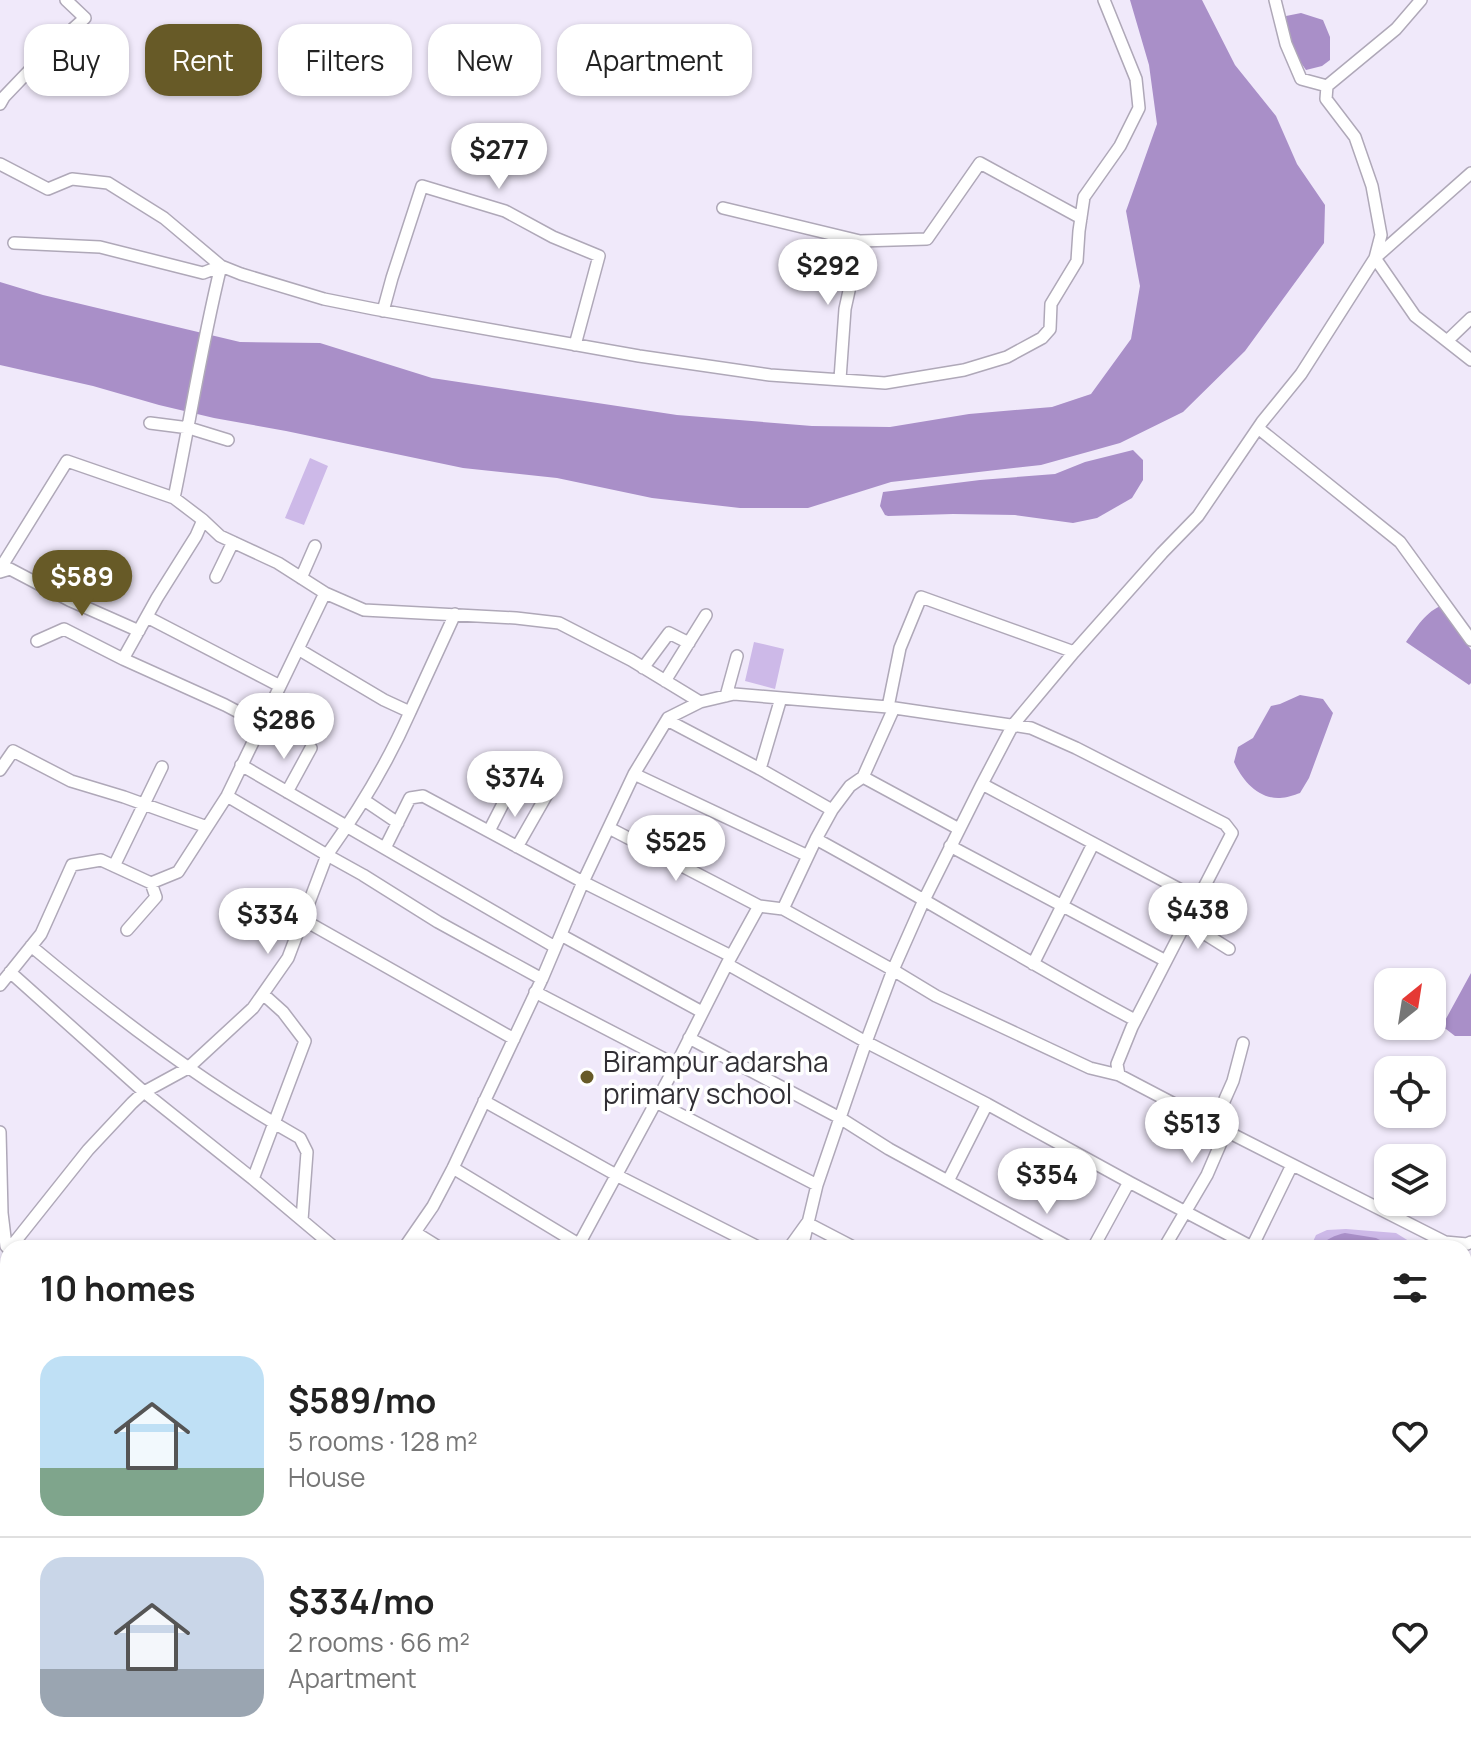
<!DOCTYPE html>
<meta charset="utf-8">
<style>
body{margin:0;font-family:Manrope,sans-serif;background:#f2f2f2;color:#222;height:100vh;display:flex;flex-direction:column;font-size:30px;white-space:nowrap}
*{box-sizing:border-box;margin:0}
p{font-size:26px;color:#767676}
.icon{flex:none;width:44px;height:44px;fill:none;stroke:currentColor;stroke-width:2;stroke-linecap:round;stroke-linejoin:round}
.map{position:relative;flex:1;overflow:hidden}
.details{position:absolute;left:0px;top:1240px;width:1472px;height:512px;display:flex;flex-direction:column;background:#fff;border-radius:24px 24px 0 0;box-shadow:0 2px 6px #0004}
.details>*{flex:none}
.banner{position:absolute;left:24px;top:24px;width:800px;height:72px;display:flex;gap:16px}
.needle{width:52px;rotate:30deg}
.fabs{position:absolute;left:1374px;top:968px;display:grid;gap:16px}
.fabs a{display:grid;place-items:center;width:72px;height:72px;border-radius:16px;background:#fff;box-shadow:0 2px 6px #0004;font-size:40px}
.price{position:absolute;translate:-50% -68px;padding:0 18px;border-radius:28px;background:#fff;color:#222;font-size:26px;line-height:52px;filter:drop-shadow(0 2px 4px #0008)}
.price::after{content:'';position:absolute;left:50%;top:48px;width:24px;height:18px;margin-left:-12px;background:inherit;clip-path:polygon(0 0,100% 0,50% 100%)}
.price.on{background:#675a27;color:#fff}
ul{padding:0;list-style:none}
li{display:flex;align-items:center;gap:24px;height:200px;padding:0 40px}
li+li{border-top:2px solid #e0e0e0}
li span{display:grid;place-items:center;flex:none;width:224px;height:160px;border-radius:24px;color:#555}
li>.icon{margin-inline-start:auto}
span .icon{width:96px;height:96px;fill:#fffc;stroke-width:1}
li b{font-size:34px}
h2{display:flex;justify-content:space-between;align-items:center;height:96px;padding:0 40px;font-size:34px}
.chip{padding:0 28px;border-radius:24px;background:#fff;box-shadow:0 2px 6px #0004;font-size:28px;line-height:72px}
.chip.on{background:#675a27;color:#fff}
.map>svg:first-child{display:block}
.park{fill:#cdb9e8}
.water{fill:#a98fc8}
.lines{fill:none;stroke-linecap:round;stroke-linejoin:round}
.minor-casing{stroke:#afa8b8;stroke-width:14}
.highway-casing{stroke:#afa8b8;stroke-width:19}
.minor{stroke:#fff;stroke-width:11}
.highway{stroke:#fff;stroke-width:16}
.poi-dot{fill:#675a27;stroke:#fff;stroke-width:3}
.labels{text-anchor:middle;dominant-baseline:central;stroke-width:7;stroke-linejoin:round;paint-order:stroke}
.poi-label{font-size:28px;fill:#312f35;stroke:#fff;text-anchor:start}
</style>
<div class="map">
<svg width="1471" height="1752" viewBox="0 0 1471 1752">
<rect width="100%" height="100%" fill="#f0e9fa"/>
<!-- park -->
<path class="park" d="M310 458 328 466 304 525 285 518Z
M754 642 784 649 775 689 745 681Z
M1346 1229 1396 1233 1420 1248H1310L1316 1235 1327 1230Z
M1007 1744H1198L1194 1752H1021Z"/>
<!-- water -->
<path class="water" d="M1130 0H1202L1235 65 1276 116 1297 164 1325 205 1324 243 1245 351 1183 412 1120 443 1041 465 891 482 808 508H740L652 498 557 478 463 468 286 431 214 418 159 405 93 386 0 365V282L43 295 240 342 320 343 432 378 677 415 812 426 890 427 969 414 1052 407 1091 394 1131 339 1140 286 1126 211 1157 124 1149 65Z
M1301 13 1323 20 1330 37V60L1322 66 1306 70C1292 50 1287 40 1286 16Z
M1133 450 1143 460V480L1132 498 1097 518 1073 523 1015 515 953 514 888 516 885 515 880 506 883 492 980 480 1055 474 1085 462Z
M1443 605 1471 650V683L1469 685 1406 642C1416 628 1426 611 1443 605Z
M1300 695 1323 699 1333 713 1309 778 1300 793C1294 795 1286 798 1280 798 1258 799 1242 780 1234 762L1238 747 1253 738 1271 706 1280 704Z
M1471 973V1036H1455L1442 1026Z
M1345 1233 1376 1238 1396 1248H1321C1324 1239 1336 1235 1345 1233Z
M0 1381 8 1388V1489L0 1480Z
M194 1744H274L278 1752H198Z"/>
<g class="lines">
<defs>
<path id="minor" d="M1275 0 1286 44 1301 79 1327 86
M0 104 4 97 48 51 85 18 66 0
M0 164 48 189 72 179 108 183 164 218 221 266 241 274 324 299 374 309 639 356 770 375 885 383 964 370 1007 357 1042 338 1050 329 1051 304 1077 261 1079 231 1084 197 1120 146 1139 108 1136 79 1104 0
M1471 173 1375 258 1415 316 1471 360
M723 208 860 241 927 239 980 163 1081 218
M14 243 100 247 203 273 221 266
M221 266C202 343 190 421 174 498L203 520 196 536 157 598 123 659 225 705 261 724
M383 311 392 278 422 186 505 211 553 237 599 256 575 345
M1447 341 1471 318
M840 379 845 309 860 241
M150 423 189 428 228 440
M1258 428 1400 542 1471 640
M203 520 220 536 278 563 325 593 364 610 516 618 559 623 631 660 700 702
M0 569 67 461 174 498
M0 572 10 569 69 600 139 631
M216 577 233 542
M301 578 315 546
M147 617 280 686
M37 641 64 629 123 659
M643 668 669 633 689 643
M665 681 706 615
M726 696 737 656
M888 707 900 648 921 597 1074 652
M410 712 455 614
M667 720 760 769 832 810
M241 765 555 947
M760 769 781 698
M0 770 13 751 71 781 124 797 207 827
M634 774 808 856
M863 777 959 829
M287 792 311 748
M227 796 327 855C359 810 388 762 410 712L384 700 298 649
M364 800 398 823
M609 828 759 906
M489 831 510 790
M816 839C923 897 1027 963 1135 1020
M950 846 1166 961
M517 847 554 782
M385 848 410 798 423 796 583 882 731 956
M114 866 162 767
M1198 899 982 784 1013 725 1074 652 1162 553 1198 516 1262 422 1301 374 1375 258 1381 235 1372 186 1355 137 1326 99 1327 86 1396 29 1421 0
M783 909 893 970 936 996 1090 1068 1119 1075
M302 919 514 1039
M1186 922 1229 949
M127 930 156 897 151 883
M561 935 702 1012
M31 946C116 1017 204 1084 300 1138L307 1152 302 1220
M727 964 866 1042 987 1104 948 1181
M1033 964 1093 844
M10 972 144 1092 253 1179
M0 985 41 934 72 865 101 860 151 883 178 872 227 796 325 593
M535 992 676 1065
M263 994 283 1012 305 1041 253 1179 335 1248
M689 1038 840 1118 889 1149 1070 1248
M484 1101 618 1176 760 1248
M656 1102 817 1185
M987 1104 1129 1182 1093 1248
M1214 1124 1233 1081 1243 1043
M0 1132 2 1213 6 1246 8 1248
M453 1168 585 1248
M1129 1182 1252 1247 1292 1165
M416 1233 440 1248
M10 1248 88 1150 132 1103 144 1092 188 1068 253 1008 288 958 327 855 363 875 438 922 542 979
M404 1248 433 1206 453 1168 542 979 583 882 634 774 668 718 700 702 734 694 888 707 1031 728 1076 748 1225 824 1232 833 1132 1027 1117 1064 1119 1075 1226 1131 1445 1242 1467 1244 1471 1242
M577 1248 676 1065 727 964 759 906 783 909 816 839 832 810 850 786 863 777 894 708
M789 1248 807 1223 855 1248
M802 1248 817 1185 866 1042 893 970 924 900 982 784
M1164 1248 1207 1175 1226 1131
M1464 1403 1471 1407
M1464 1609 1471 1614
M74 1744 81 1752
M326 1744 331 1752
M415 1744 424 1752
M520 1744 529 1752
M589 1744 600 1752
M635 1744 645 1752
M685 1744 697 1752
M731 1744 740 1751
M771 1744 782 1752
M860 1744 871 1752
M995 1744 1009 1752
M1420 1744 1432 1752
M0 1749 2 1752
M14 1752 23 1744
M355 1752 376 1744
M621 1752 631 1744
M1204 1752 1208 1744"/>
<path id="highway" d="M1464 1741 1471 1731"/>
</defs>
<!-- minor casing -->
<use href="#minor" class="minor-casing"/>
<!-- highway casing -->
<use href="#highway" class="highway-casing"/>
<!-- minor -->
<use href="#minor" class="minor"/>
<!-- highway -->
<use href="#highway" class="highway"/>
</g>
<!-- markers -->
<circle class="poi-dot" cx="587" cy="1077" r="8"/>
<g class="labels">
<!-- poi labels -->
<g class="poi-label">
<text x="603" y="1061">Birampur adarsha<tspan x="603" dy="32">primary school</tspan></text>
</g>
</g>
</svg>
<div class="fabs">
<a><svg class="needle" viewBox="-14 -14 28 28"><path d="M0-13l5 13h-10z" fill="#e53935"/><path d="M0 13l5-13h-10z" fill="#767676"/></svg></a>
<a><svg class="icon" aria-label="locate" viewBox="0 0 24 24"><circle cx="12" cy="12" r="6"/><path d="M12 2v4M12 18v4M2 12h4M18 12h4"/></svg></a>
<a><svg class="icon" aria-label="layers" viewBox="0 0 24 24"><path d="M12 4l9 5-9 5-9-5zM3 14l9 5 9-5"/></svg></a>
</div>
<b class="price" style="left:499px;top:191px">$277</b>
<b class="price" style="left:828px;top:307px">$292</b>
<b class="price on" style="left:82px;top:618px">$589</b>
<b class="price" style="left:284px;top:761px">$286</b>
<b class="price" style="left:515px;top:819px">$374</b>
<b class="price" style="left:676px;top:883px">$525</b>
<b class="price" style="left:1198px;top:951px">$438</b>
<b class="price" style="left:268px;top:956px">$334</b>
<b class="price" style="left:1192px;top:1165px">$513</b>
<b class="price" style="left:1047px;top:1216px">$354</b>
<div class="banner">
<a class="chip">Buy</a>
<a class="chip on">Rent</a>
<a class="chip">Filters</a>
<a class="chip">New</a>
<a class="chip">Apartment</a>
</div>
<section class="details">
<h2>10 homes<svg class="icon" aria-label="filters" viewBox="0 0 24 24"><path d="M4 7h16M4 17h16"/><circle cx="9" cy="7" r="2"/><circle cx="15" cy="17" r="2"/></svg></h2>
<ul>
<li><span style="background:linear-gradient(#bfe0f5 70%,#7fa58c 0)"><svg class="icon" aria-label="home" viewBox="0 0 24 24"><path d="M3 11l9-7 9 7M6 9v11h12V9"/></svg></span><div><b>$589/mo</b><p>5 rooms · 128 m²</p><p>House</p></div><svg class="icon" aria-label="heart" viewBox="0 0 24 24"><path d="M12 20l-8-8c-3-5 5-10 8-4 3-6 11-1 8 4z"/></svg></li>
<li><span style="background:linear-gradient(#c9d6e8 70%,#9aa5b1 0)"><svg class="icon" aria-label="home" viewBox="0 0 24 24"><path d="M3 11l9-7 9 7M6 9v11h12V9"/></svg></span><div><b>$334/mo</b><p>2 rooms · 66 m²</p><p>Apartment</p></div><svg class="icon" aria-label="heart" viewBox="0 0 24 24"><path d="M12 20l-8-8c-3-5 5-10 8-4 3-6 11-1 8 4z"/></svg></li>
</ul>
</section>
</div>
